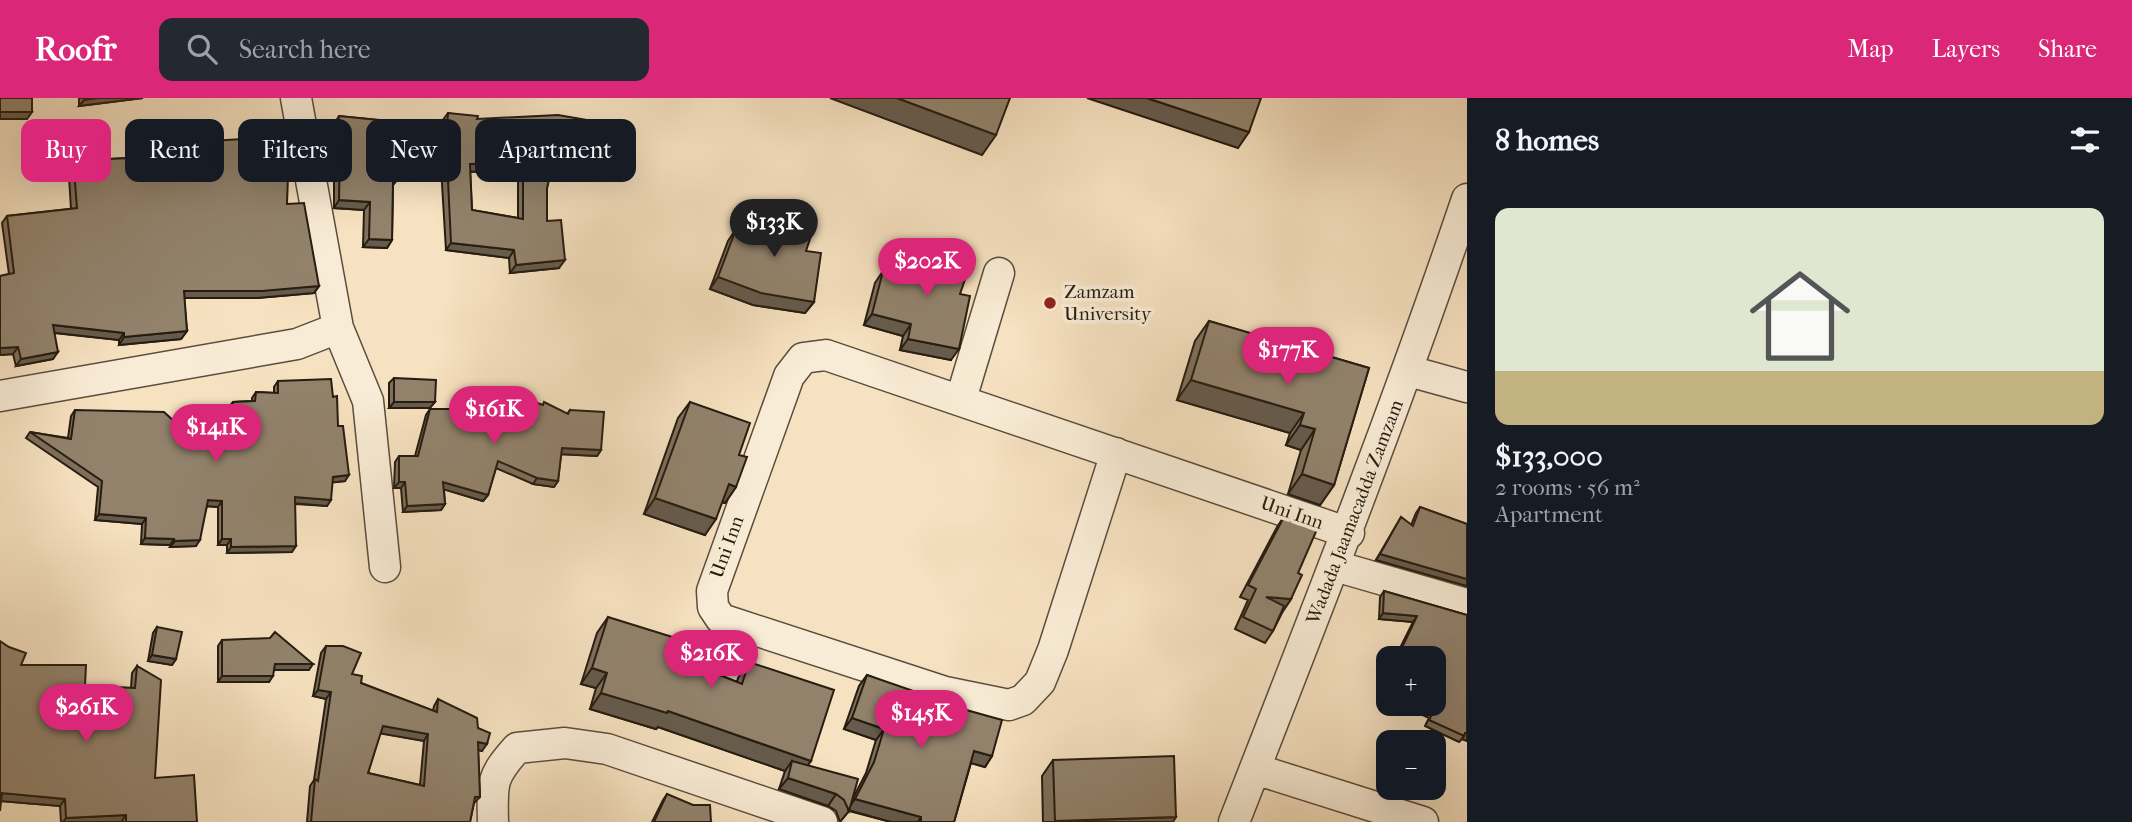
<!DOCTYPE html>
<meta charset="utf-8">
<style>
body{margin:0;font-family:"IM FELL French Canon",serif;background:#242831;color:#f1f3f6;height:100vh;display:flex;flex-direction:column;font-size:26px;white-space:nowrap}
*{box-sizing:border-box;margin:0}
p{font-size:23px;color:#9ea1a6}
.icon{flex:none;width:38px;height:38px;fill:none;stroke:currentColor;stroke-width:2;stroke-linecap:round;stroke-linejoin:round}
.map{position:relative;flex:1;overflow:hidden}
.details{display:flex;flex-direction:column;background:#171b24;width:665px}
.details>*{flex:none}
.top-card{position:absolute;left:21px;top:21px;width:665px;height:63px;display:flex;gap:14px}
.controls{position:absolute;left:1376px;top:548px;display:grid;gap:14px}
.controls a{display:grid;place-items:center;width:70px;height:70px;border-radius:14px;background:#171b24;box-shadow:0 7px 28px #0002;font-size:35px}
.price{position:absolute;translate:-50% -60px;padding:0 16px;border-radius:24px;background:#db2777;color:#fff;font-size:23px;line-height:46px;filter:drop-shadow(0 2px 4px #0008)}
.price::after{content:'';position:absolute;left:50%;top:42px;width:21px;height:16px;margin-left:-10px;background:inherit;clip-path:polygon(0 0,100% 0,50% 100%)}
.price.current{background:#222;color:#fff}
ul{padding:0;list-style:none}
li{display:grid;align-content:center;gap:14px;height:371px;padding:0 28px}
li span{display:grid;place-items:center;height:217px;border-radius:14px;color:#555}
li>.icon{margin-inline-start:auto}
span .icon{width:126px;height:126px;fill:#fffc;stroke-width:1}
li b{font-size:30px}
h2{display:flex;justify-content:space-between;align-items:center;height:84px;padding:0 28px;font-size:30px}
.pill{padding:0 24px;border-radius:14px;background:#171b24;box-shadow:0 7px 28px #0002;font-size:24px;line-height:63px}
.pill.current{background:#db2777;color:#fff}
header{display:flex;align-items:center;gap:42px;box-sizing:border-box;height:98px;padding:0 35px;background:#db2777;color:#fff}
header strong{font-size:33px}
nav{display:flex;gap:38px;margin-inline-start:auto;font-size:24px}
.search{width:490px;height:63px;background:#242831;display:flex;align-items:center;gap:18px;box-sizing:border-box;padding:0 24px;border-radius:14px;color:#9ea1a6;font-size:26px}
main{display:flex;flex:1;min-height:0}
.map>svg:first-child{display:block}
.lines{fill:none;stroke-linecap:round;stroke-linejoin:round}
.minor-casing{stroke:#5a4d3c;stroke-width:33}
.minor{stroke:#f9ecd6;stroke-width:30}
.wall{fill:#7e705d;stroke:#261c10;stroke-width:2;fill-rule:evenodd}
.shaded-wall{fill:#665b4c;stroke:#261c10;stroke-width:2}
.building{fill:#92826c;stroke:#261c10;stroke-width:2;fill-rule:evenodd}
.poi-dot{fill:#8f2418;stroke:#f9ecd6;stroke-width:2.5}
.labels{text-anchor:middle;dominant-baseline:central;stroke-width:7;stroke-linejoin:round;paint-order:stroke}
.poi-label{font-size:19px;fill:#261c10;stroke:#f9ecd6;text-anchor:start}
.street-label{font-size:19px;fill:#261c10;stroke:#f9ecd6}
</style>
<header>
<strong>Roofr</strong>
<div class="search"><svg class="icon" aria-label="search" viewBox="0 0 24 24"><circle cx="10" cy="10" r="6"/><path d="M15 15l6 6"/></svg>Search here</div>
<nav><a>Map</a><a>Layers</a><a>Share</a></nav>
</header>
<main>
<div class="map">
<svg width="1467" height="724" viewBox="0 0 1467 724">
<rect width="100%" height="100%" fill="#f6e1c0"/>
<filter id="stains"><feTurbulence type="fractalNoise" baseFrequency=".00286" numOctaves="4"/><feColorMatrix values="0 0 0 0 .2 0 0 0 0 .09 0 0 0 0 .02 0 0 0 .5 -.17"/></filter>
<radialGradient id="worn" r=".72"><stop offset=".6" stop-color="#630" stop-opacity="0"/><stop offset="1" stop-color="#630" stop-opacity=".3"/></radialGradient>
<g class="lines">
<defs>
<path id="minor" d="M296 0 338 230
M1409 273 1467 289
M0 298 297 246 338 230 368 303 385 469
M961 301 999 175
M1116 355 1053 552 1040 584 1023 602 1009 607 945 594 721 521 713 509 712 493 789 278 803 260 826 257 1349 435
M1335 468 1467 506
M1255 671 1423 724
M493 724C492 685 491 679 517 650L565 645 607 651 822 724
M1234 724C1315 517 1396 311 1467 101"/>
</defs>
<!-- minor casing -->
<use href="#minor" class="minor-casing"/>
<!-- minor -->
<use href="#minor" class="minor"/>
</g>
<!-- wall -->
<path class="wall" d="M79 0H143L79 8Z
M448 15 619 55 613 63 555 55 547 90V123L559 170 510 175 509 160 446 152 441 69 394 64 398 81 393 87 392 142 387 150 363 149 364 112 334 110V59L331 58 334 26 339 18 442 28V23ZM518 72V120L472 112 470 74Z
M209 43 243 51 287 106 319 188 314 195 257 200H184L187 233 181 241 119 247V242L54 235 53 261 16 268 13 256 0 257V178L9 176 2 125 7 118 71 111 69 79 74 71 104 69 109 61 190 57 194 52H204V50Z
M762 112 806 153 814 204 805 215 753 207 710 191 728 143 736 131 750 136 754 123Z
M911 149 960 196 951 262 900 252 903 238 864 227 875 185 883 173 897 177 903 160Z
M1209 223 1369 270 1334 387 1320 407 1288 396 1301 352 1286 347 1290 335 1177 302 1195 243Z
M394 280 430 310H389V285Z
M278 283 333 299 338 328 345 383 332 384 327 408 295 406 292 454 227 455V447H218V409L207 408 196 448 170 449V447L141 446 142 426 95 422 98 389 26 340 30 334 68 340 71 318 75 312 210 329V320L214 314H229L228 310 233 304 252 303V300L256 294 274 295V289Z
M507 295 567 316 570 312 601 352 597 358 561 356 558 383 554 389 533 386 496 370 488 397 483 403 444 391 445 406 441 412 403 414 401 390H394L395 364 399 358H415L426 317 430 311H499L503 301Z
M690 304 739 357 736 389 725 405 722 404 705 437 644 416 678 320Z
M1420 409 1467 426V488L1376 462 1401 419 1411 427 1416 415Z
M1285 417 1298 475 1291 501 1283 513 1273 533 1265 545 1235 531 1248 502 1240 499 1277 429Z
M1384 493 1467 517V643L1462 641 1459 644 1425 628 1429 620 1400 606H1433V560H1395L1413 524 1379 521 1380 499Z
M608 519 692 566 737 584 738 580 749 564 811 663 807 667 852 702 866 675 876 642 844 631 859 588 867 577 927 601 992 658 985 669 971 665 954 724H891L849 713 840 724 836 713 828 708 779 691 785 673 658 629 656 631 590 611 596 590 581 586 597 535Z
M157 529 176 561 172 567 148 563 153 535Z
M222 542 309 572H274L269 584H218V548Z
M326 548 361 585 433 613 434 608 438 601 478 630 482 653 478 652 480 699 474 705 470 724H307L310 688 314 682 326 601 313 598 321 555ZM380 635 424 643 420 687 368 675Z
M21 567 85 588 131 590 132 575 137 568 155 680 197 724H61L60 708 1 703Z
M1388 576V599L1379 595Z
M1053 662 1173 724H1043L1042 678Z
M667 696 711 724H652L663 702Z"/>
<!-- shaded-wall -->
<path class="shaded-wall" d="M98 0H143L79 8 84 2Z
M830 0H897L996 37 982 57Z
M1087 0H1147L1249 34 1238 50Z
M0 14H32L27 21H0Z
M557 47 619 55 613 63 551 55Z
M336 51H340L334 59 331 58Z
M392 56 447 61 441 69 387 64Z
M523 64 518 72 464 74 470 66Z
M339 102 370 104 364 112 334 110Z
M369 141 392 142 387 150 363 149Z
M451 145 514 152 509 160 446 152Z
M565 162 559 170 510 175 516 167Z
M718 179 814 204 805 215 753 207 710 191Z
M319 188 314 195 257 200H178L184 193Z
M872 216 911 226 903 238 864 227Z
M53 227 124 235 119 242 47 234Z
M187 233 181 241 119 247 124 239Z
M908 241 959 251 951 262 900 252Z
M18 249 13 256 0 257V250Z
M58 254 53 261 16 268 21 261Z
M1191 282 1304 315 1290 335 1177 302Z
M394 304H435L430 310H389Z
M1300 327 1315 331 1301 352 1286 347Z
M562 350 601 352 597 358 557 356Z
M1302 376 1334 387 1320 407 1288 396Z
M349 377 345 383 329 385 333 379Z
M537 380 558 383 554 389 533 386Z
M399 384H405L401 390H394Z
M443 384 488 397 483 403 439 390Z
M729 386 736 389 725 405 717 402Z
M295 399 331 402 327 408 291 405Z
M655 400 716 421 705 437 644 416Z
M208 402 222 403 218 409 204 408Z
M445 406 441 412 403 414 407 408Z
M99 416 146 420 142 426 95 422Z
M145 440 174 441 170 447 141 446Z
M222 441H231L227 447H218Z
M200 442 196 448 170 449 175 443Z
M296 448 292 454 227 455 231 449Z
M1380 456 1467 481V488L1376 462Z
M1266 499 1291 501 1283 513Z
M1383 515 1417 518 1413 524 1379 521Z
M152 557 176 561 172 567 148 563Z
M275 566H313L309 572H271Z
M592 570 607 575 596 590 581 586Z
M222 578H273L269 584H218Z
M318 592 331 594 326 601 313 598Z
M601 595 668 613 811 663 800 678 792 663 785 673 658 629 656 631 590 611Z
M852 620 884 631 876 642 844 631Z
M383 628 428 636 424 643 378 635Z
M1465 635H1467V643L1462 641Z
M478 644 487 646 482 653 473 651Z
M974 653 992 658 985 669 967 664Z
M788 680 836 696 828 708 779 691Z
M2 695 65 701 60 708 0 703Z
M855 701 921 719 918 724H891L848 712V711Z
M126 717 121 724H63L66 720Z
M1176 719 1173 724H1055V723Z"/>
<!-- building -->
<path class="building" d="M0 0H32V14H0Z
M897 0H1010L996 37Z
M1147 0H1261L1249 34Z
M448 15 478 18 477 21 558 17 622 28 619 55 557 47 547 90V123L561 122 565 162 516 167 514 152 451 145 447 61 392 56 398 81 393 82 392 142 369 141 370 104 339 102 340 51H336L339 18 447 29ZM523 64V121L472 112 470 66Z
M243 41V51H289L287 106 304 105 319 188 262 193H184L187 233 124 239V235L53 227 58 254 21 261 18 249 0 250V178L14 175 7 118 77 110 74 71 110 68 109 61 194 57V52H209V43Z
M762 112 814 129 806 153 821 155 814 204 761 195 718 179 736 131 754 138Z
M911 149 970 167 960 196 970 198 959 251 908 241 911 226 872 216 883 173 901 178Z
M1209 223 1369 270 1334 387 1302 376 1315 331 1300 327 1304 315 1191 282Z
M394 280 436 282 435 304H394Z
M331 281 333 299 337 298 338 328H343L349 377 333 379 331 402 295 399 296 448 231 449V441H222V403L208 402 200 442 175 443 174 441 145 440 146 420 99 416 102 383 30 334 71 341 75 312 164 314 176 325 214 329V314H233V304L255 303 256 294 278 295V283Z
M507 295 543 307 544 304 568 316 570 312 604 314 601 352 562 350 558 383 537 380 498 363 488 397 443 384 445 406 407 408 405 384H399V358H418L430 311H501Z
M690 304 750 325 739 357 747 359 736 389 729 386 716 421 655 400Z
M1420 409 1467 426V481L1380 456 1401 419 1413 428Z
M1285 417 1318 429 1298 475 1302 477 1291 501 1266 499 1284 508 1273 533 1243 519 1256 491 1248 487Z
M1384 493 1467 517V635H1465L1464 638 1429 622 1433 614 1416 606H1433V560H1397L1417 518 1383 515Z
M608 519 698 547 692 566 742 586 749 564 834 592 811 663 668 613 667 615 601 595 607 575 592 570Z
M157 529 182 534 176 561 152 557Z
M275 534 313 566H275L273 578H222V542L270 540Z
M0 543 9 549 26 555 21 567H86L85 588 135 590 137 568 161 582 155 680 194 677 197 724H126V717L66 720 65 701 2 695 0 713Z
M326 548H343L361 555 352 576 362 578 361 585 437 614 438 601 477 620 478 630 490 635 487 646 478 644 480 699H475L470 724H311L315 681 318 683 331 594 318 592ZM383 628 428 636 424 688 368 675Z
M867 577 928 598 927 601 1002 622 992 658 974 653 954 724H921V719L855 701 874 664 884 631 852 620Z
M1388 579V591L1383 589Z
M1174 658 1176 719 1055 723 1053 662Z
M792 663 858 681 849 713 844 702 836 696 788 680Z
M667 696 693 707H710L711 724H654Z"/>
<!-- markers -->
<circle class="poi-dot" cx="1050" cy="205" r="7"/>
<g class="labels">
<!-- poi labels -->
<g class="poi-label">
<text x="1064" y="194">Zamzam<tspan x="1064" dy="22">University</tspan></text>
</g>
<!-- street labels -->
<g class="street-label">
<text transform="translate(1355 414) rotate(-69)">Wadada Jaamacadda Zamzam</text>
<text transform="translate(1292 415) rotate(19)">Uni Inn</text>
<text transform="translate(727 449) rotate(-70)">Uni Inn</text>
</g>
</g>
<rect width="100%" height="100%" filter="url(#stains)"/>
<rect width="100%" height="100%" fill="url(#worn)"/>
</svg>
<div class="controls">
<a>+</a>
<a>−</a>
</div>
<b class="price current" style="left:774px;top:161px">$133K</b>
<b class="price" style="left:927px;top:200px">$202K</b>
<b class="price" style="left:1288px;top:289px">$177K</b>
<b class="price" style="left:494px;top:348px">$161K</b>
<b class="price" style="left:216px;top:366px">$141K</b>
<b class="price" style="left:711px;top:592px">$216K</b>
<b class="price" style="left:86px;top:646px">$261K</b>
<b class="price" style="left:921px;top:652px">$145K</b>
<div class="top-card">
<a class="pill current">Buy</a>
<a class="pill">Rent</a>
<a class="pill">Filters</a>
<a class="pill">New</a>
<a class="pill">Apartment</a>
</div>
</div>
<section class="details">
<h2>8 homes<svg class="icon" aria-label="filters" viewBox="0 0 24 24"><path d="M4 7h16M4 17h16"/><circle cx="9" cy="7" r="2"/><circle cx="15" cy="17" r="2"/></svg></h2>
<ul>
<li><span style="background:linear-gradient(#dfe7d0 75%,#c2b280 0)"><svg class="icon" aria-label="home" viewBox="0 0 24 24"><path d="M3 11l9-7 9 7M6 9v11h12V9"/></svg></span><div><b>$133,000</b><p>2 rooms · 56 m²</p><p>Apartment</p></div></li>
</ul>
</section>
</main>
